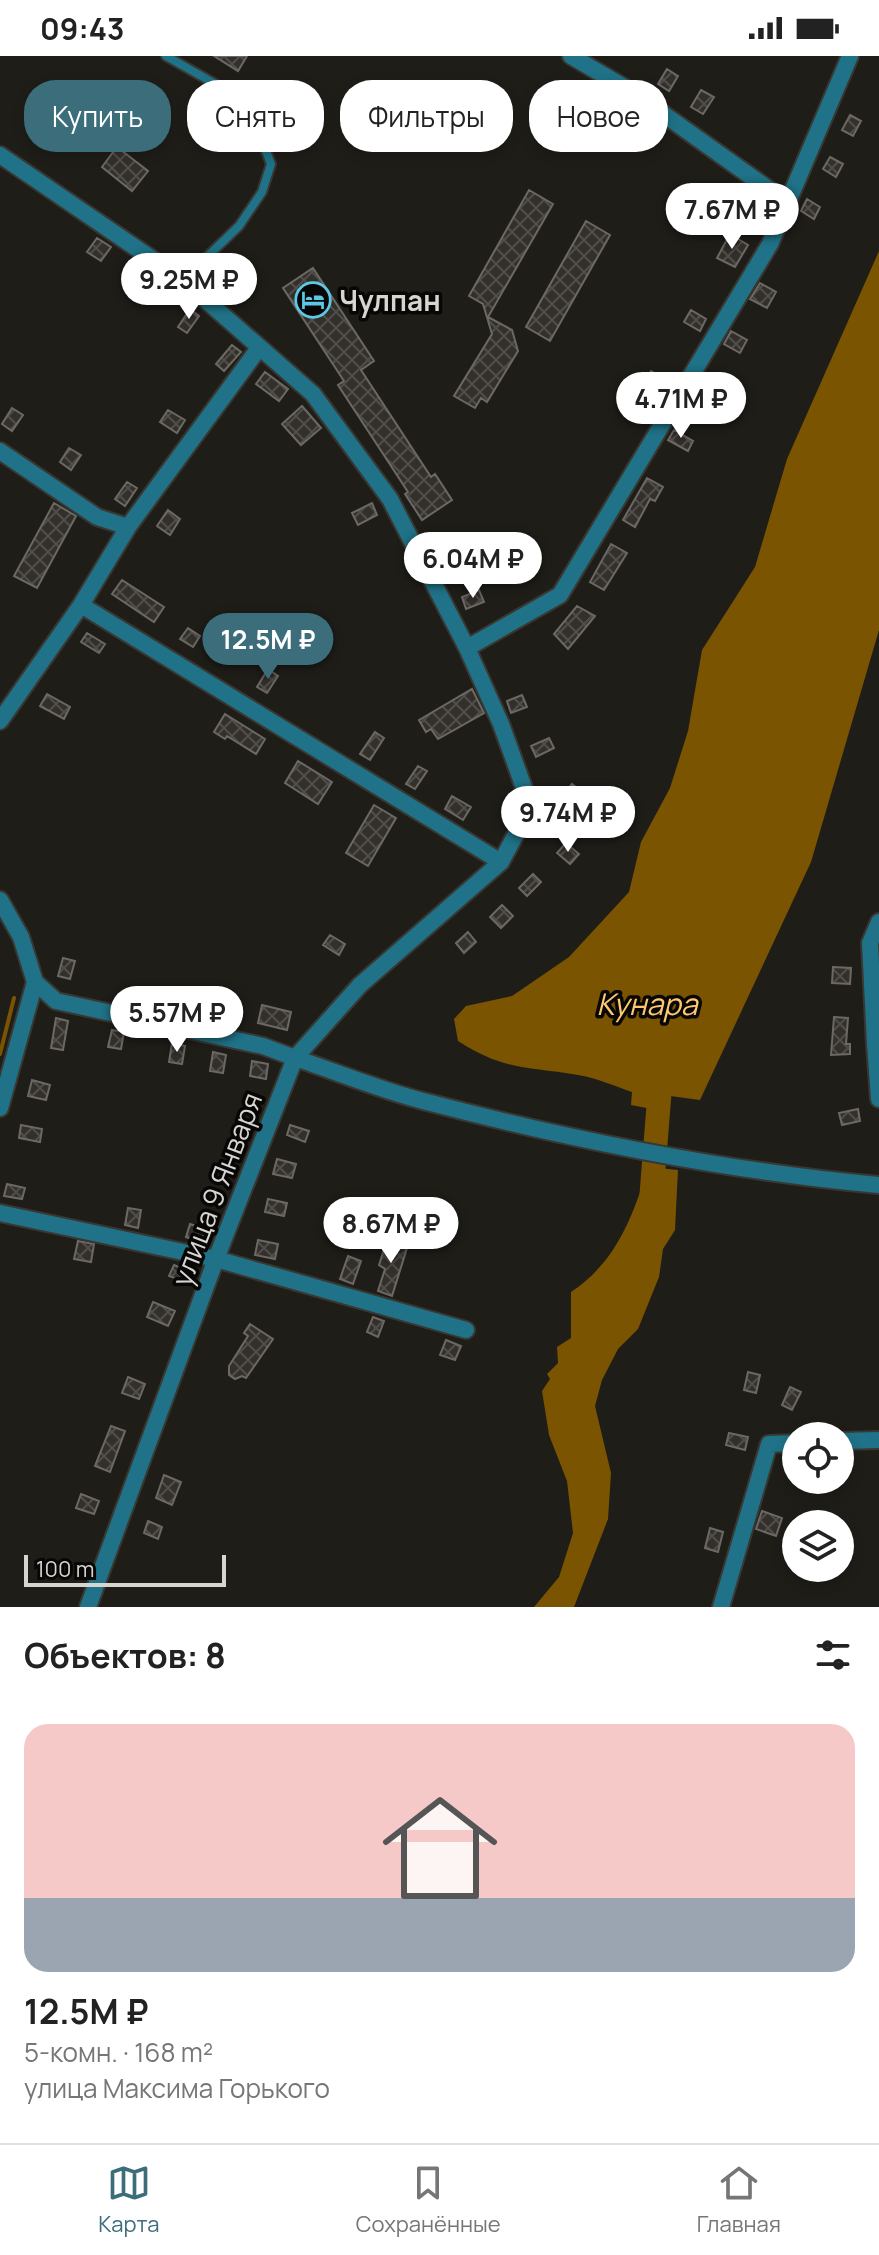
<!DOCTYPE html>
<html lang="ru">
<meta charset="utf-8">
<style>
body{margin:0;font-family:Manrope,sans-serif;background:#f2f2f2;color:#222;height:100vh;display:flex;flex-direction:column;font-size:30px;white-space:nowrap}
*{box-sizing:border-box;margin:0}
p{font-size:26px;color:#767676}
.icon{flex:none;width:44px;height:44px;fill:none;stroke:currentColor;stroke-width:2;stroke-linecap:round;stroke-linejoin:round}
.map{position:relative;height:1551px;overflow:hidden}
.details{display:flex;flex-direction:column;background:#fff;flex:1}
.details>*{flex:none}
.guide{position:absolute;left:24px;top:24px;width:832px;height:72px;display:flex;gap:16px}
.buttons{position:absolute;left:782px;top:1366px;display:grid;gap:16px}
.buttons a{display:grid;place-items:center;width:72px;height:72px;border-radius:50%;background:#fff;box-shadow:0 4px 12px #0003;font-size:40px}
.scale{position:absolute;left:24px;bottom:20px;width:202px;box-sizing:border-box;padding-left:8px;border:4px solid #d7d5d2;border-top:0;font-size:22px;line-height:28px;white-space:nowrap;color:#d7d5d2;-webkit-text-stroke:6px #080706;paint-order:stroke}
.price{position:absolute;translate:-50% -68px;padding:0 18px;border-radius:28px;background:#fff;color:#222;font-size:26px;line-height:52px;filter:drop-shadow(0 2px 4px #0008)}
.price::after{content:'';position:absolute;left:50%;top:48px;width:24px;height:18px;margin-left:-12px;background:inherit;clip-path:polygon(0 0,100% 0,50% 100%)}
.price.selected{background:#3c6d7a;color:#fff}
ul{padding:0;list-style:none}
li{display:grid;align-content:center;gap:16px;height:424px;padding:0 24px}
li span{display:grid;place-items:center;height:248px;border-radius:24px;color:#555}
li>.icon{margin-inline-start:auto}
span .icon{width:144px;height:144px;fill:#fffc;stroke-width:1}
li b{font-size:34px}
h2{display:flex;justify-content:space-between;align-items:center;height:96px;padding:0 24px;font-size:34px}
.tag{padding:0 28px;border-radius:32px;background:#fff;box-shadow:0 4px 12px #0003;font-size:28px;line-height:72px}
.tag.selected{background:#3c6d7a;color:#fff}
.status{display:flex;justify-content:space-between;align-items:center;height:56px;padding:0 40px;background:#fff;direction:ltr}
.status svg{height:22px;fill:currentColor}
.menu{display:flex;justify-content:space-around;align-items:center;height:112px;border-top:2px solid #e0e0e0;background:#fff;font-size:22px;color:#767676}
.menu a{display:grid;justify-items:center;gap:4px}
.menu .selected{color:#3c6d7a}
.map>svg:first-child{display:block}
.water{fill:#7a5400}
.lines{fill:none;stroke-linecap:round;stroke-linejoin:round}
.stream{stroke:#7a5400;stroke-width:4}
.river{stroke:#7a5400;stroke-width:24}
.building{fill:url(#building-cross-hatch);stroke:#6c6863;stroke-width:2}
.service-casing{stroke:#393732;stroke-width:12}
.minor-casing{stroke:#393732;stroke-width:20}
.tertiary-casing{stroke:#393732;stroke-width:20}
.service{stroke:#1f7287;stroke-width:8}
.minor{stroke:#1f7287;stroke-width:16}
.tertiary{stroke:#1f7287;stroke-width:16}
.labels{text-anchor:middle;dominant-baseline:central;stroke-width:7;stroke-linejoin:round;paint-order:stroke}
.poi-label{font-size:28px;font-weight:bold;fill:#d7d5d2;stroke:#080706;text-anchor:start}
.street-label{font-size:28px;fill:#d7d5d2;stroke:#080706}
.water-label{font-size:30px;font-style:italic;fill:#fec86f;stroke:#080706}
</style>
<div class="status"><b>09:43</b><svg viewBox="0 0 49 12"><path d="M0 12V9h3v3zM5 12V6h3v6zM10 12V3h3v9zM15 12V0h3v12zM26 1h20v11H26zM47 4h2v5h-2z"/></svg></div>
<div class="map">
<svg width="879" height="1551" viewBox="0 0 879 1551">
<defs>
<pattern id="building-cross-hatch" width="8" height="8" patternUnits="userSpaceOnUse" patternTransform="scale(2)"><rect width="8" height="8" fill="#33302c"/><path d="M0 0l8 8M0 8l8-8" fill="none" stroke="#504d4a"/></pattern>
</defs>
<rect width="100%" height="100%" fill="#1f1d18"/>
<!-- water -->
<path class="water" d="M879 195V574L811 806 700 1044 663 1039 657 1054 631 1049 632 1036C615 1030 596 1022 578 1019 526 1010 505 1015 458 985L454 963 466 950 512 940 569 901 629 836 641 786 670 732 688 675 702 594 755 511 787 403Z
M648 1111 678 1114 675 1174 663 1193 659 1221 638 1273 618 1293 602 1324 595 1350 611 1417 608 1463 574 1551H534L559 1521 573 1477 567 1425 549 1379 542 1335 550 1323 547 1318 558 1307 557 1291 571 1282V1236C616 1206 633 1161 648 1111Z"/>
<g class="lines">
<!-- stream -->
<path class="stream" d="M0 998 14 942"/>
<!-- river -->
<path class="river" d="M651 1145 661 1018"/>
</g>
<!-- building -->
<path class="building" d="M214 0H247L238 15Z
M667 13 678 20 669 35 658 28Z
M701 34 714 41 703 58 691 51Z
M850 59 861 65 853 80 842 74Z
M66 61 92 80 82 93 56 74Z
M117 91 148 115 132 135 102 111Z
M830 101 843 108 836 121 823 113Z
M529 134 553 148 488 261 512 274 518 295 487 346 481 342 475 352 454 340 492 278 483 248 469 240Z
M807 143 820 151 814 163 801 155Z
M753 147 766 154 757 170 744 162Z
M586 165 610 179 550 285 526 271Z
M730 178 748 189 735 211 717 202Z
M97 182 111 191 101 205 87 196Z
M313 212 374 305 361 314 431 421 435 418 452 444 422 464 405 438 408 436 338 329 344 325 283 232Z
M760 227 776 236 767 252 750 243Z
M190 253 199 260 187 277 178 271Z
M691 254 706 263 700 275 684 266Z
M731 275 747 284 740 297 724 288Z
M232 289 241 296 224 315 216 308Z
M651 315 669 325 661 339 643 329Z
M265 316 288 333 279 345 256 328Z
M302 350 321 372 301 389 282 368Z
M12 352 23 359 12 375 2 368Z
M168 354 185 364 177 377 160 366Z
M674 374 693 385 688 395 668 384Z
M69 392 81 399 71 414 60 406Z
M647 422 663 431 655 445 650 443 635 471 623 464Z
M127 426 137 432 125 450 115 443Z
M54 447 76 460 37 532 14 520Z
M372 447 377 459 358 469 352 457Z
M168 454 180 463 170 479 157 470Z
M611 488 627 497 604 534 590 526Z
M122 524 164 551 154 566 112 538Z
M479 534 484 546 466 553 462 541Z
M577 550 595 560 568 593 554 578Z
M188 572 200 580 193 591 180 583Z
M87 577 105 588 99 597 81 586Z
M268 613 278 620 267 637 257 631Z
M472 633 484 657 438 683 431 673 426 676 419 664Z
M47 638 70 651 64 663 40 650Z
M522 639 527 651 511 657 507 645Z
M225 658 265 683 256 698 227 680 225 683 214 676Z
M375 676 384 682 370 704 360 698Z
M549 682 554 692 536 701 531 690Z
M298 705 332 726 318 748 285 727Z
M418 710 427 715 415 733 406 728Z
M572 728 582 736 572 748 562 740Z
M452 740 471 751 463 764 445 753Z
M374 749 396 762 368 810 346 797Z
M566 787 579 798 570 808 557 797Z
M533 818 541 826 527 840 519 832Z
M502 849 513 860 501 872 490 861Z
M468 876 476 886 464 897 456 887Z
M330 879 345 888 339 899 323 889Z
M63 902 75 905 70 923 58 920Z
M833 911 851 912 850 928 832 927Z
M180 931 240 945 235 962 176 947Z
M262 949 291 956 287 974 258 967Z
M834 961 848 962 846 988H850V998L831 999Z
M56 962 68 965 63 994 51 992Z
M112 974 124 976 121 993 108 991Z
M172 987 185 990 182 1008 169 1006Z
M213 996 226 999 223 1017 210 1015Z
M252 1005 268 1008 266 1023 250 1020Z
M32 1024 50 1029 46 1044 28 1040Z
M858 1053 860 1065 842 1069 839 1057Z
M21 1069 42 1073 40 1086 19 1082Z
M290 1069 309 1075 305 1086 287 1079Z
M277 1103 296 1108 292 1122 273 1118Z
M7 1128 25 1132 22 1143 4 1140Z
M268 1143 287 1147 284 1160 265 1156Z
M128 1152 141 1154 138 1172 125 1169Z
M190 1168 206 1173 201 1186 186 1181Z
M389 1178 407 1192 392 1240 378 1235 385 1213 379 1209Z
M258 1184 278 1188 275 1203 255 1199Z
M78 1185 94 1188 91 1206 74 1203Z
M348 1200 361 1205 353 1228 340 1223Z
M174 1209 190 1216 186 1226 169 1220Z
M153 1246 175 1255 168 1270 147 1261Z
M373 1261 384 1265 378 1281 367 1276Z
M250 1268 273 1283 246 1322 242 1320 235 1323 229 1319V1310L248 1280 244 1277Z
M446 1284 461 1290 455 1304 440 1299Z
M748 1316 760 1319 756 1337 744 1334Z
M128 1321 145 1328 139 1343 122 1337Z
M790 1331 801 1336 792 1354 782 1349Z
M111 1370 125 1375 110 1416 95 1410Z
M729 1377 748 1381 745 1394 726 1389Z
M164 1419 181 1426 172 1449 156 1442Z
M81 1438 99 1445 94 1458 76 1452Z
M762 1455 782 1462 776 1480 756 1473Z
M148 1465 162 1471 158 1483 144 1477Z
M710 1472 723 1476 718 1496 705 1492Z"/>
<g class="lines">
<defs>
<path id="service" d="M166 0 233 38 258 74 271 108 262 136 239 170 183 224"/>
<path id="minor" d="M571 0 634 37 788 147
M0 99 183 224 313 338 390 443 467 592 501 668 528 743 524 763 501 806 360 929 295 1002 263 990 56 945 35 926
M0 395 97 461 128 471
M81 549 501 806
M467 592 560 539 770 188 850 0
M0 665 81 549 128 471 259 292
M0 844 21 881 35 926
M875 988 870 887 879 866
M0 1052 35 926
M0 1157 216 1203 466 1274
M840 1385 879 1384
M721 1551 769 1388 796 1387"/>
<path id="tertiary" d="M879 988H875L879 1043
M88 1551 216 1203 295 1002C337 1016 380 1034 423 1045 572 1084 725 1115 879 1129"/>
</defs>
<!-- service casing -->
<use href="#service" class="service-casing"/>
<!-- minor casing -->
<use href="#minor" class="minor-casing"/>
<!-- tertiary casing -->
<use href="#tertiary" class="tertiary-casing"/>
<!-- service -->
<use href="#service" class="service"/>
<!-- minor -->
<use href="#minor" class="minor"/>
<!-- tertiary -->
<use href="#tertiary" class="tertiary"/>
</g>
<!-- icons -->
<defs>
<symbol id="hotel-ring" viewBox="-11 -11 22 22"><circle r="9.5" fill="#080706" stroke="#5bc8e6" stroke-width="1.5"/><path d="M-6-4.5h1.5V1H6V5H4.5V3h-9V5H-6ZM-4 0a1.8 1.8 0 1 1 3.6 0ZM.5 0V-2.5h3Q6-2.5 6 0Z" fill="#5bc8e6"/></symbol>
</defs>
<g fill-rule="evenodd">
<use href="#hotel-ring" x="293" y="224" width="40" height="40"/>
</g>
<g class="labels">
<!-- poi labels -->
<g class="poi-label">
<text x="339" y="244">Чулпан</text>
</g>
<!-- street labels -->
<g class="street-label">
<text transform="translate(216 1133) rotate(-69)">улица 9 Января</text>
</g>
<!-- water labels -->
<g class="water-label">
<text x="647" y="947">Кунара</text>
</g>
</g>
</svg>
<div class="buttons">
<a><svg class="icon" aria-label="locate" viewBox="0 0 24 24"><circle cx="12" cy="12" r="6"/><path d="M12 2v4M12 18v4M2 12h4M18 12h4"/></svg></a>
<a><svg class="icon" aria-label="layers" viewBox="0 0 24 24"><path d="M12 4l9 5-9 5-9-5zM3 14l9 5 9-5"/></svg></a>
</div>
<div class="scale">100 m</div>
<b class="price" style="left:732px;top:195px">7.67M ₽</b>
<b class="price" style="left:189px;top:265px">9.25M ₽</b>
<b class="price" style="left:681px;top:384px">4.71M ₽</b>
<b class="price" style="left:473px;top:544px">6.04M ₽</b>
<b class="price selected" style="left:268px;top:625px">12.5M ₽</b>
<b class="price" style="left:568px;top:798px">9.74M ₽</b>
<b class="price" style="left:177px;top:998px">5.57M ₽</b>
<b class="price" style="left:391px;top:1209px">8.67M ₽</b>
<div class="guide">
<a class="tag selected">Купить</a>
<a class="tag">Снять</a>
<a class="tag">Фильтры</a>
<a class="tag">Новое</a>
</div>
</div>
<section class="details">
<h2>Объектов: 8<svg class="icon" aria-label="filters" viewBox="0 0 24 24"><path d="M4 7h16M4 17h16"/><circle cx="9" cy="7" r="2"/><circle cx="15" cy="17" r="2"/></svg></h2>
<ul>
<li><span style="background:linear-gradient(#f6c9c9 70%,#9aa5b1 0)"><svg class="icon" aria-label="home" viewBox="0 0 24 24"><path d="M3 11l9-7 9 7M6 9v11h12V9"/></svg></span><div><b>12.5M ₽</b><p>5-комн. · 168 m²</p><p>улица Максима Горького</p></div></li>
</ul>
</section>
<nav class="menu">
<a class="selected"><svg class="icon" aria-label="map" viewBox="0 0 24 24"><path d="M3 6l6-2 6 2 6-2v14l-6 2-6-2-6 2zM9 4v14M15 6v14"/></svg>Карта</a>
<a><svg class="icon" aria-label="saved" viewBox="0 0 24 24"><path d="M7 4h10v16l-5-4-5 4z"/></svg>Сохранённые</a>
<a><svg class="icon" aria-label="home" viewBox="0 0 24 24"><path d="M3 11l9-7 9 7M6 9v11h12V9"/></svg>Главная</a>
</nav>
